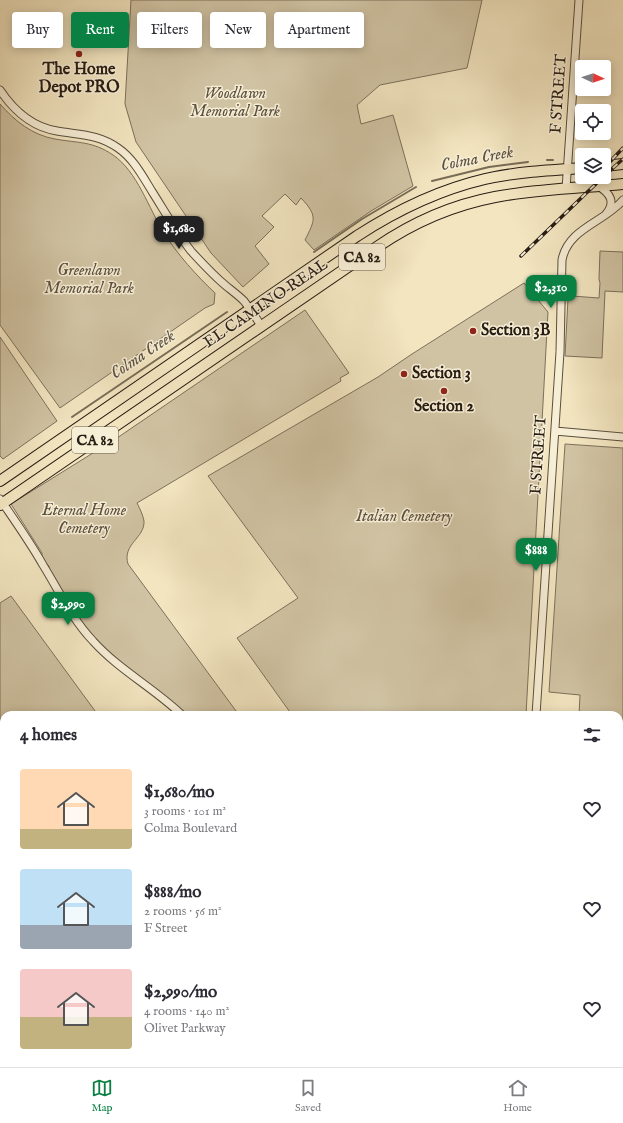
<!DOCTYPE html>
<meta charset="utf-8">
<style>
body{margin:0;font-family:"IM FELL English",serif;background:#f7f7f7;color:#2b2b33;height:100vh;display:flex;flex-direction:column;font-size:15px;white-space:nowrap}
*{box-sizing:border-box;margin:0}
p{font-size:13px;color:#7c7c81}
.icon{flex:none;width:22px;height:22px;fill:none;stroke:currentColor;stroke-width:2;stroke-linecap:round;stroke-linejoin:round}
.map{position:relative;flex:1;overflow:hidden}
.drawer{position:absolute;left:0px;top:711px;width:623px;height:356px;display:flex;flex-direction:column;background:#fff;border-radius:12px 12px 0 0;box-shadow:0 2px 10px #0003}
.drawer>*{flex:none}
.top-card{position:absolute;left:12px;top:12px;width:400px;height:36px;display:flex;gap:8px}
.needle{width:26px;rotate:94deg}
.fabs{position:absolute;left:575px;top:60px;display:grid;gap:8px}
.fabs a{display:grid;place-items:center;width:36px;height:36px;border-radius:4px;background:#fff;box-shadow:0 2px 10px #0003;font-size:20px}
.price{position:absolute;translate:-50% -34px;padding:0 9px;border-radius:8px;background:#0b8043;color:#fff;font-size:13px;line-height:26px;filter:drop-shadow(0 1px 2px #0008)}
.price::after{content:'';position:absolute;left:50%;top:24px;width:12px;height:9px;margin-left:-6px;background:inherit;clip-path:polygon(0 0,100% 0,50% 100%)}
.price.on{background:#222;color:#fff}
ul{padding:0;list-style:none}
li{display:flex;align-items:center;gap:12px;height:100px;padding:0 20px}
li span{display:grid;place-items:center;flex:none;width:112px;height:80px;border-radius:4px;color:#555}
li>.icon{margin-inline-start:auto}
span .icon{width:48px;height:48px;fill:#fffc;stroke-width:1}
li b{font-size:17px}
h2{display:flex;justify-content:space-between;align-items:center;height:48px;padding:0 20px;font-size:17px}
.pill{padding:0 14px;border-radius:4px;background:#fff;box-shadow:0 2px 10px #0003;font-size:14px;line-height:36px}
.pill.on{background:#0b8043;color:#fff}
.dock{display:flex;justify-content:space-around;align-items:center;height:56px;border-top:1px solid #e1e1e2;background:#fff;font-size:11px;color:#7c7c81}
.dock a{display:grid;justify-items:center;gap:2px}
.dock .on{color:#0b8043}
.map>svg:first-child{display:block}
.green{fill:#d0c3a3;stroke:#7c705b}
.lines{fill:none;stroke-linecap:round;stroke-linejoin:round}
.stream{stroke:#786c57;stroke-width:2}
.minor-casing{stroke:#5a4f3e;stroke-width:9}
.secondary-casing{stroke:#281d13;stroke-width:11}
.primary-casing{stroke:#281d13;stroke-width:12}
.minor{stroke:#f7eed6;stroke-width:7}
.secondary{stroke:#f7eed6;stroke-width:9}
.primary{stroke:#f2e5c0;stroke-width:10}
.rail-casing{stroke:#281d13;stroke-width:3.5}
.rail{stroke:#f7eed6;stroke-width:2;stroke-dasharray:6;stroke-linecap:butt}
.poi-dot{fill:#8f2418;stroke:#f7eed6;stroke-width:1.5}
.labels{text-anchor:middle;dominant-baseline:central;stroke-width:3;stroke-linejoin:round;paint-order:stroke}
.shield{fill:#f7eed6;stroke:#665c4e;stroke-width:1}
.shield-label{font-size:15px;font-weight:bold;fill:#281d13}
.poi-label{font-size:16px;font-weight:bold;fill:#281d13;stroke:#f7eed6}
.park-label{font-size:16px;font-style:italic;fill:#5a4f3e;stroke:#f7eed6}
.street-label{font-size:16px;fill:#281d13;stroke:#f7eed6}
.water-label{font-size:17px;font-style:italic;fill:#5d5241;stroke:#f7eed6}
</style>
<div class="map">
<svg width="623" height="1067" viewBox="0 0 623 1067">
<rect width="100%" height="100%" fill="#f2e5c0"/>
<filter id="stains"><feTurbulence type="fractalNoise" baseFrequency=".005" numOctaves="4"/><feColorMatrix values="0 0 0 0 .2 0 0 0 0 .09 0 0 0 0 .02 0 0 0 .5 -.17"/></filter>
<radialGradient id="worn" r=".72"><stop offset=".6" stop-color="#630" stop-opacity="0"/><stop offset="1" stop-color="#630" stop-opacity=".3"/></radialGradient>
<!-- green -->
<path class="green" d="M131 0H482L467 68 380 85 357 105 361 124 393 115 413 186 371 211 314 250 305 240C315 220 318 216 301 198L296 205 285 194 262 216 274 227 255 246 269 264 243 287 211 253 136 142 125 104Z
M0 104C15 121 32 135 55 139 77 143 93 141 113 155 137 171 149 209 164 233 178 255 196 275 215 293L214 304 205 308 60 408 0 325Z
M600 251 623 252V292L605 291 602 358 565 356 568 299 569 297 572 296 599 298 600 283 599 279Z
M524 283 548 312 526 715H292L237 638 298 598 208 476 378 377 412 354Z
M305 310 349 373 340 378 341 381 137 503C140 509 143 515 144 521 145 538 122 544 128 564L239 715H182L136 677 85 631 49 573V566L42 560V553L11 504 117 438Z
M0 337 57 421 3 459 0 456Z
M565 444 623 448V788L619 790V715H579L580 695 549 692Z
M11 596 98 715H4V807L0 801V603Z
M623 813V1067H387L390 1063H619V816Z
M192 1063H232L226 1067H195Z"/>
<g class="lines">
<!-- stream -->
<path class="stream" d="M547 160H553
M432 181 489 167 528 162
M314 252 362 219 416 187
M72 417 227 312"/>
<defs>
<path id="minor" d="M0 90C14 111 32 127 57 131 80 135 98 134 118 148 134 159 143 177 153 193 165 212 177 233 191 251 202 263 213 275 225 285 231 290 238 295 244 301 250 309 256 317 261 326
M598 186C610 193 616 202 606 214
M566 189 579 0
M555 431 623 437
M0 499C15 521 30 542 43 565 59 591 72 619 93 641 119 670 154 688 182 715
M536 715 560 352 562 260C568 228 605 222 623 200"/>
<path id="secondary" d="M619 807 623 804
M0 821 4 826
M177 1063 180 1067
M373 1067 377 1063"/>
<path id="primary" d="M604 166 623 164
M0 481 357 236C397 210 438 190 485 179 516 172 550 170 582 168
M0 505 377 247C412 223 453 205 495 197 537 189 580 188 623 184"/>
</defs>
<!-- minor casing -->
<use href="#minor" class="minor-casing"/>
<!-- secondary casing -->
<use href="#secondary" class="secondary-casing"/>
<!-- primary casing -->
<use href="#primary" class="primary-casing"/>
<!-- minor -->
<use href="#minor" class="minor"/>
<!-- secondary -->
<use href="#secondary" class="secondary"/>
<!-- primary -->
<use href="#primary" class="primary"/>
<defs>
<path id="rail" d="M604 168 623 148
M604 176 623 159
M521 256 603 177"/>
</defs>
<!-- rail casing -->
<use href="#rail" class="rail-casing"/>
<!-- rail -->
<use href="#rail" class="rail"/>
</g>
<!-- markers -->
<g class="poi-dot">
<circle cx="79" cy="54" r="4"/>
<circle cx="473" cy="331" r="4"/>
<circle cx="404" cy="374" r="4"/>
<circle cx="444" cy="391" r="4"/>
</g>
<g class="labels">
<!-- shield labels -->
<g class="shield">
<rect x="339" y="244" width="46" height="26" rx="3"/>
<rect x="72" y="427" width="46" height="26" rx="3"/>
</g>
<g class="shield-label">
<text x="362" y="257">CA 82</text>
<text x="95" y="440">CA 82</text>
</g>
<!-- poi labels -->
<g class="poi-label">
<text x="79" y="70">The Home<tspan x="79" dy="18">Depot PRO</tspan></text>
<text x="481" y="331" text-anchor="start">Section 3B</text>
<text x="412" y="374" text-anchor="start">Section 3</text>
<text x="444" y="407">Section 2</text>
</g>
<!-- park labels -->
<g class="park-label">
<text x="235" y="94">Woodlawn<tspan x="235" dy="18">Memorial Park</tspan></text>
<text x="89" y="271">Greenlawn<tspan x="89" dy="18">Memorial Park</tspan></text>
<text x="84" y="511">Eternal Home<tspan x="84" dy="18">Cemetery</tspan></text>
<text x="404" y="517">Italian Cemetery</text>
</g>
<!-- street labels -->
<g class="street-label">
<text transform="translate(559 94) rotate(-86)">F STREET</text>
<text transform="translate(266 304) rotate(-34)">EL CAMINO REAL</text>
<text transform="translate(539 455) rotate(-86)">F STREET</text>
</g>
<!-- water labels -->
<g class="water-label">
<text transform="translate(477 159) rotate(-11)">Colma Creek</text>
<text transform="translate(143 355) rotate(-34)">Colma Creek</text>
</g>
</g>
<rect width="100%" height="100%" filter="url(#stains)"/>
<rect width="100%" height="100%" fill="url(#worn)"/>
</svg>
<div class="fabs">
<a><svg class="needle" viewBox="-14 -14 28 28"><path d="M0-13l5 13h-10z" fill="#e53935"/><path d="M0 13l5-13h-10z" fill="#7c7c81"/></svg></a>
<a><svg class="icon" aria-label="locate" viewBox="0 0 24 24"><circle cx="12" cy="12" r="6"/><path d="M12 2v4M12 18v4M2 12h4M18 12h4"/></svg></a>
<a><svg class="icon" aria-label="layers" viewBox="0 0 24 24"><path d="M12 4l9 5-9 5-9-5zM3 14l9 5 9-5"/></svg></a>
</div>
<b class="price on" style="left:179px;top:250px">$1,680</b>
<b class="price" style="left:551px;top:309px">$2,310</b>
<b class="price" style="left:536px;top:572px">$888</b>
<b class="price" style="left:68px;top:626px">$2,990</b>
<div class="top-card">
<a class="pill">Buy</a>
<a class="pill on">Rent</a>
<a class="pill">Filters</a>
<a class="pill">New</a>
<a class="pill">Apartment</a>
</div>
<section class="drawer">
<h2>4 homes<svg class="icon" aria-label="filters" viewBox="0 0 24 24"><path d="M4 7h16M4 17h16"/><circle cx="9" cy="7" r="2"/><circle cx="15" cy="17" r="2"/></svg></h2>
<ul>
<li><span style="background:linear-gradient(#ffd9b3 75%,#c2b280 0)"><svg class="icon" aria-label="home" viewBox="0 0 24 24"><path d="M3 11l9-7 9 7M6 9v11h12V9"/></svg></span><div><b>$1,680/mo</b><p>3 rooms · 101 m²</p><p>Colma Boulevard</p></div><svg class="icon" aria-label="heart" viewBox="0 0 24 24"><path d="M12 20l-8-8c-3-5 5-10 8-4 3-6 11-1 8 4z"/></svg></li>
<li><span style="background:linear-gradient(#bfe0f5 70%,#9aa5b1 0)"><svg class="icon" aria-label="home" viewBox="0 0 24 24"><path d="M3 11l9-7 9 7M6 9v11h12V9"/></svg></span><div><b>$888/mo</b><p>2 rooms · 56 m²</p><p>F Street</p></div><svg class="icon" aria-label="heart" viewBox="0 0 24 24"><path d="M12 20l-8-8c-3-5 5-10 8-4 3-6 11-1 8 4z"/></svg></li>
<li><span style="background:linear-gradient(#f6c9c9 60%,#c2b280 0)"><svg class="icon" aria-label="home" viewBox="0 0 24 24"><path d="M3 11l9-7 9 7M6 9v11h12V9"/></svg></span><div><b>$2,990/mo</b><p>4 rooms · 140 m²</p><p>Olivet Parkway</p></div><svg class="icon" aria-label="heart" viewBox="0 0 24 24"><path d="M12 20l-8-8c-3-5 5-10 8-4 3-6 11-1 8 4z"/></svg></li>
</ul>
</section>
</div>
<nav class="dock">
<a class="on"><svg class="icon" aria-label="map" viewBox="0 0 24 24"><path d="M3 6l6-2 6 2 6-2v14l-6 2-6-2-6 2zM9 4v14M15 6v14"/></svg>Map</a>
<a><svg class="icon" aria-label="saved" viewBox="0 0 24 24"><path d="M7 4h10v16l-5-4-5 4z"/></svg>Saved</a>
<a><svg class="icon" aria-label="home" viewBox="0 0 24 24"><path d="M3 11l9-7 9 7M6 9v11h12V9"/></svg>Home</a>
</nav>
